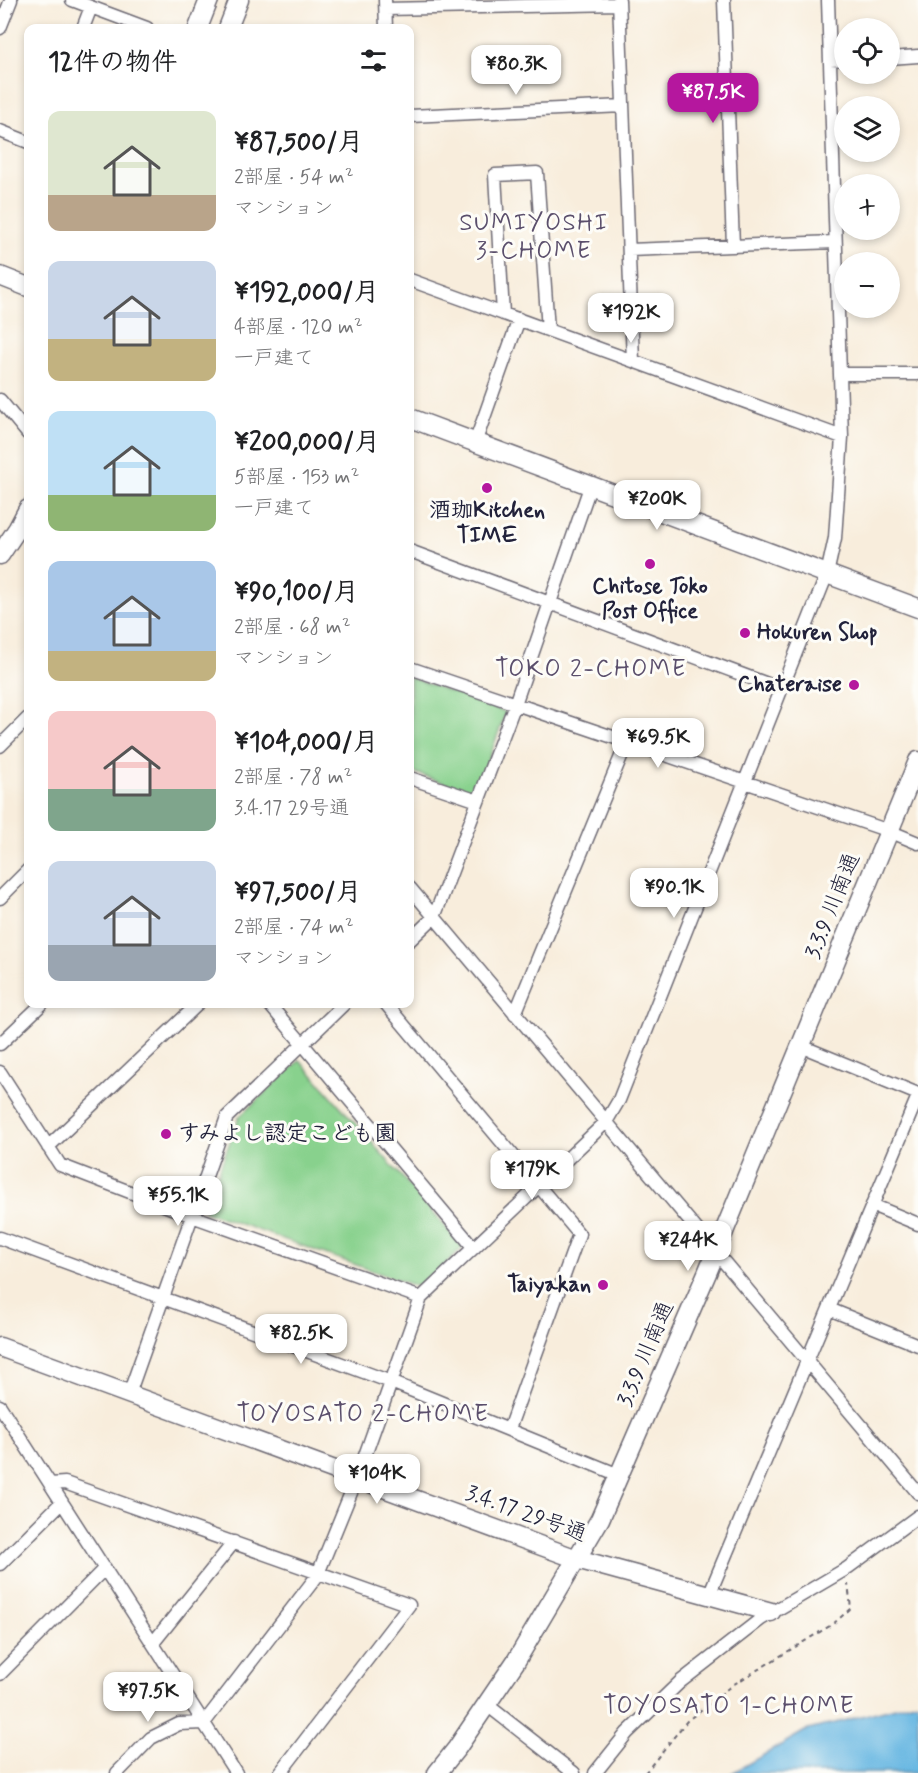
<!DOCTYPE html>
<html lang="ja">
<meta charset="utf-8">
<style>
body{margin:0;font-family:Mynerve,"Klee One",sans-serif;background:#f6f6f6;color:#202124;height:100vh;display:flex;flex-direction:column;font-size:22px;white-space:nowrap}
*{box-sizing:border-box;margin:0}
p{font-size:20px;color:#757577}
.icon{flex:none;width:33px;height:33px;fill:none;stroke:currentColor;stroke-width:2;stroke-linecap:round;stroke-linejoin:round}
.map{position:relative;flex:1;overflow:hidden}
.details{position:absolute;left:24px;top:24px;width:390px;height:984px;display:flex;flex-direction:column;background:#fff;border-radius:12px;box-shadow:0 3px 9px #0003}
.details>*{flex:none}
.controls{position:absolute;left:834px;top:18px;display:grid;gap:12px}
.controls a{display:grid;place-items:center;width:66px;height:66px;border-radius:50%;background:#fff;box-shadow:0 3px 9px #0003;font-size:30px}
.price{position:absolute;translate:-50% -51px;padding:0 14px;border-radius:12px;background:#fff;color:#222;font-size:20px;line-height:39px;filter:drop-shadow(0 2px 3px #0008)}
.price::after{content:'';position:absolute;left:50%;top:36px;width:18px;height:14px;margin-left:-9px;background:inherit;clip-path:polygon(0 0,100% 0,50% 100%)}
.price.on{background:#b5179e;color:#fff}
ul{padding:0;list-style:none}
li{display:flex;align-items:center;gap:18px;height:150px;padding:0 24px}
li span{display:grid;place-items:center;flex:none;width:168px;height:120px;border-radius:12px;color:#555}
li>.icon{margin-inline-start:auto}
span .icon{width:72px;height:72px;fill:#fffc;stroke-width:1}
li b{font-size:26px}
h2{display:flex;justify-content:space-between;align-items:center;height:72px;padding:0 24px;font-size:26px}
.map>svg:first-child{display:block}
.green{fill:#88d18d;stroke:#557a64;stroke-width:1.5}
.water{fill:#68b7e2;stroke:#456c8e;stroke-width:1.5}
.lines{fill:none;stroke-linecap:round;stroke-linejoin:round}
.street-casing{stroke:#6d6973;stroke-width:15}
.secondary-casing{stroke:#6d6973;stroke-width:21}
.path{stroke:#6d6973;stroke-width:2;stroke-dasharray:4.5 4.5;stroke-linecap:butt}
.street{stroke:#fff;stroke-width:12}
.secondary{stroke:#fff;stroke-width:18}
.poi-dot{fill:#b5179e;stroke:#fdfcf7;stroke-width:2}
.labels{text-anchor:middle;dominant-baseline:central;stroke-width:6;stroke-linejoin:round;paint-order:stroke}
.poi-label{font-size:22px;font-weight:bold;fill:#22223b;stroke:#fdfcf7}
.street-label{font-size:22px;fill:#22223b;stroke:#fdfcf7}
.neighbourhood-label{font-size:24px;letter-spacing:1.5px;fill:#5b4f6c;stroke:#fdfcf7}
</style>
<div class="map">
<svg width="918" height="1773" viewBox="0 0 918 1773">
<rect width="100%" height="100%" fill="#fdfcf7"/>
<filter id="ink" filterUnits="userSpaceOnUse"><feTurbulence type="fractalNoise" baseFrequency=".0167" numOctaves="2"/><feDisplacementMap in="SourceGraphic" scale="12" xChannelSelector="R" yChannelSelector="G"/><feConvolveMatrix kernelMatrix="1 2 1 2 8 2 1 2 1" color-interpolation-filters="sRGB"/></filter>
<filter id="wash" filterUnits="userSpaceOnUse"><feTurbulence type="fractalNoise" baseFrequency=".008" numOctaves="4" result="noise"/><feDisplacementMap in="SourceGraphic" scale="24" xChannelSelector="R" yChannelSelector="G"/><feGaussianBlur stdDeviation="1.35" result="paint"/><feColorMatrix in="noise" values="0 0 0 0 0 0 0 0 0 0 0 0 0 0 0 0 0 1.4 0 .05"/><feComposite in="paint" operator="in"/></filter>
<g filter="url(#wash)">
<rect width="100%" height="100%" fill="#f8eddc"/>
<!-- green -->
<path class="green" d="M410 677 506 712 476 794 410 771Z
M300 1060 463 1247 421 1288 204 1211 239 1117Z"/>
<!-- water -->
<path class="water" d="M918 1701V1773H732L805 1731Z"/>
</g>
<g filter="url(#ink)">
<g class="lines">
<defs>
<path id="street" d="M72 0 147 28
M385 0 386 28
M619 0 633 361
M724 0 733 246
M386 9 619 4
M0 28 11 0
M83 28 91 7
M890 58 918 56
M830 60 844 59
M410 116 623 106
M0 131 28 142
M629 250 835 242
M410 280 842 437
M503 314 495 175 537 173 548 330
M840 374H918
M0 400 28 434
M475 443 519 319
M410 551 781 689
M410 668 889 831 918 843
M0 746 28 718
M410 778 478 801
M410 888 918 1493
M0 898 28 870
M410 940 434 917 440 902 515 704 590 487
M269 1004 474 1248
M386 1004 579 1234 509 1429
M515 1014 627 742
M0 1044 42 1004
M801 1046 918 1094
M0 1072 60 1165 192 1216 421 1298
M48 1147 198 1004
M872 1205 918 1224
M0 1238 391 1382 619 1475
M829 1309 918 1345
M129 1394 227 1117 344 1004
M0 1406 236 1773
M50 1484 65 1483 409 1605 280 1773
M0 1564 62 1502
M709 1595 918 1096
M153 1643 234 1542
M0 1674 105 1568
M486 1704 574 1773
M117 1773 151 1738 179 1724 204 1723 317 1576 357 1478 421 1298 606 1122 619 1100 827 574 835 538 842 437 828 0
M595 1773 627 1733 680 1682 761 1619 846 1569 918 1516"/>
<path id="secondary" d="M198 28 209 0
M228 28 239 0
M0 276 28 287
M410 418 918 608
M0 555 18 528 28 509
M0 1347 577 1559 771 1612
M437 1773 457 1748 516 1661 600 1519 707 1273 918 761"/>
</defs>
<!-- street casing -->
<use href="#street" class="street-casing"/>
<!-- secondary casing -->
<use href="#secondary" class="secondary-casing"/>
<!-- path -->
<path class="path" d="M645 1773 687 1721 731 1686 833 1624 851 1608 848 1584"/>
<!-- street -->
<use href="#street" class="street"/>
<!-- secondary -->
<use href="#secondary" class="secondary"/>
</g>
</g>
<!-- markers -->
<g class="poi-dot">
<circle cx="487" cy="488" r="6"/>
<circle cx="650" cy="564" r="6"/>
<circle cx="745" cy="633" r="6"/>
<circle cx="854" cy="685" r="6"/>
<circle cx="166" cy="1134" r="6"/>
<circle cx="603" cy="1285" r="6"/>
</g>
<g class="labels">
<!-- poi labels -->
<g class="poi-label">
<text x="487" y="511">酒珈Kitchen<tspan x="487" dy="25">TIME</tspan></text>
<text x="650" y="587">Chitose Toko<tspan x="650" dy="25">Post Office</tspan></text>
<text x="757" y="633" text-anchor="start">Hokuren Shop</text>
<text x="842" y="685" text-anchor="end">Chateraise</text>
<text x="178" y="1134" text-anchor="start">すみよし認定こども園</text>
<text x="591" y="1285" text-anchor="end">Taiyakan</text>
</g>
<!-- street labels -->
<g class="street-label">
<text transform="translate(833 906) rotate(-68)">3.3.9 川南通</text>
<text transform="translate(646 1354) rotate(-67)">3.3.9 川南通</text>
<text transform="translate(526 1514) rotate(20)">3.4.17 29号通</text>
</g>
<!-- neighbourhood labels -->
<g class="neighbourhood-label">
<text x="534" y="223">SUMIYOSHI<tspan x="534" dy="28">3-CHOME</tspan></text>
<text x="591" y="669">TOKO 2-CHOME</text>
<text x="363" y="1414">TOYOSATO 2-CHOME</text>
<text x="729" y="1706">TOYOSATO 1-CHOME</text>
</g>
</g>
</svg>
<div class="controls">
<a><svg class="icon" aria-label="locate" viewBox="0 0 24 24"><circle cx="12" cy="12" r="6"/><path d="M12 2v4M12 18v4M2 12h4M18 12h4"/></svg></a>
<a><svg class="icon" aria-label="layers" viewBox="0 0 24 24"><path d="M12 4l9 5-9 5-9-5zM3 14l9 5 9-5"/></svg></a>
<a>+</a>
<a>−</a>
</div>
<b class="price" style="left:516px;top:96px">¥80.3K</b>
<b class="price on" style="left:713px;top:124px">¥87.5K</b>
<b class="price" style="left:631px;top:344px">¥192K</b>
<b class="price" style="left:657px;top:531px">¥200K</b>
<b class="price" style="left:658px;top:769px">¥69.5K</b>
<b class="price" style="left:674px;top:919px">¥90.1K</b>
<b class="price" style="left:532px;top:1201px">¥179K</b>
<b class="price" style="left:178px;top:1227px">¥55.1K</b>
<b class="price" style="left:688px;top:1272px">¥244K</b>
<b class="price" style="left:301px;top:1365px">¥82.5K</b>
<b class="price" style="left:377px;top:1505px">¥104K</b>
<b class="price" style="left:148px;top:1723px">¥97.5K</b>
<section class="details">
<h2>12件の物件<svg class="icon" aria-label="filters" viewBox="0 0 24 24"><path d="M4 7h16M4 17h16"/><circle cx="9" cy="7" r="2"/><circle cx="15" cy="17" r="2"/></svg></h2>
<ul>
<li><span style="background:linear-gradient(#dfe7d0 70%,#b9a48a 0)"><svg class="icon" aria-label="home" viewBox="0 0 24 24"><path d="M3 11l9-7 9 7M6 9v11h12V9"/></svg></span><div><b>¥87,500/月</b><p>2部屋 · 54 m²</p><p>マンション</p></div></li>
<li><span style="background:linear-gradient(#c9d6e8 65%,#c2b280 0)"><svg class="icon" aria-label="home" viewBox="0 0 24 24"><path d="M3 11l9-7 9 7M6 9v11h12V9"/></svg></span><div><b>¥192,000/月</b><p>4部屋 · 120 m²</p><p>一戸建て</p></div></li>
<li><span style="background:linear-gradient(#bfe0f5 70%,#8fb573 0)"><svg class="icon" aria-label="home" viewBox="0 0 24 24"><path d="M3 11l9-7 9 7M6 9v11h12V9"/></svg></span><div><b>¥200,000/月</b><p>5部屋 · 153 m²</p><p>一戸建て</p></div></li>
<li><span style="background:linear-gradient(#a9c7e8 75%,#c2b280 0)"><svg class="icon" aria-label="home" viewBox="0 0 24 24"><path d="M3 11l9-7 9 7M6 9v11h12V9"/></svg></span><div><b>¥90,100/月</b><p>2部屋 · 68 m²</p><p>マンション</p></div></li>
<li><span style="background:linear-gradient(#f6c9c9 65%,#7fa58c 0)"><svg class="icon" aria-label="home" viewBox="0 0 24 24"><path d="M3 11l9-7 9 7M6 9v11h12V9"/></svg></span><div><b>¥104,000/月</b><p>2部屋 · 78 m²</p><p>3.4.17 29号通</p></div></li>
<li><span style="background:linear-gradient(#c9d6e8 70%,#9aa5b1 0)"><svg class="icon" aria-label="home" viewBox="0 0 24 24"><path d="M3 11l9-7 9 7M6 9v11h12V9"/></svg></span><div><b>¥97,500/月</b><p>2部屋 · 74 m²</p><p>マンション</p></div></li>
</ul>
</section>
</div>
